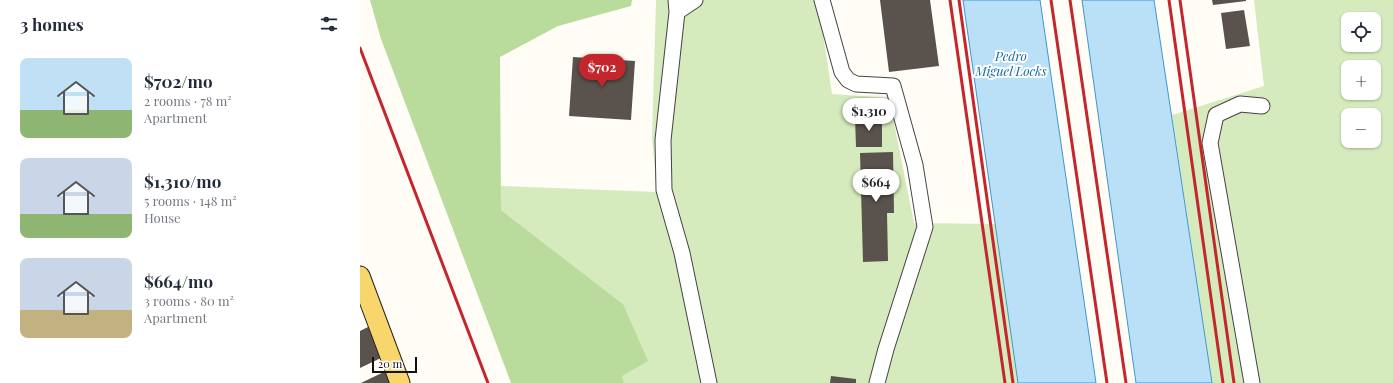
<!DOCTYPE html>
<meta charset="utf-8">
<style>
body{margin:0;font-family:"Playfair Display",serif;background:#f2f2f3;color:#1f2937;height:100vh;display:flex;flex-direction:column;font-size:15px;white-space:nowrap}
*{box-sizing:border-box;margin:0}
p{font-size:13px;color:#747a83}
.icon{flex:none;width:22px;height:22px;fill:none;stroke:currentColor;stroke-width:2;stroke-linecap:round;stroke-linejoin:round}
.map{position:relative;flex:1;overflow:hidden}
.side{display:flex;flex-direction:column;background:#fff;width:360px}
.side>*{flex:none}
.controls{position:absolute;left:981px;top:12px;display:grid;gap:8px}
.controls a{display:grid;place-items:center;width:40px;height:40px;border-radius:8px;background:#fff;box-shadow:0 1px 3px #0004;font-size:20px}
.scale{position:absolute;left:12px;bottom:10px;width:45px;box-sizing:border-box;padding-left:4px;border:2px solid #111;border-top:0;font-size:11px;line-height:14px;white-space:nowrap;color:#111;-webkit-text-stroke:3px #fff;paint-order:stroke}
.price{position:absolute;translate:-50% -34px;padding:0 9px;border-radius:14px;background:#fff;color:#222;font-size:13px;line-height:26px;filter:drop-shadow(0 1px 2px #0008)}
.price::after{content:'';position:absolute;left:50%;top:24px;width:12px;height:9px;margin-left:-6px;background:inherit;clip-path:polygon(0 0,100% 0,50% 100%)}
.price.current{background:#c4262e;color:#fff}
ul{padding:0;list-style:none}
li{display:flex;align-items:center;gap:12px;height:100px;padding:0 20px}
li span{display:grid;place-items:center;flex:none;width:112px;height:80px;border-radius:8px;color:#555}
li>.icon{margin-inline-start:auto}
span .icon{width:48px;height:48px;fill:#fffc;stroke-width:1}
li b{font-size:17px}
h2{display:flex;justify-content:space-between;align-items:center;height:48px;padding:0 20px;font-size:17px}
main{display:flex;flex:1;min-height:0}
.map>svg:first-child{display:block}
.green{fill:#d5ebbd;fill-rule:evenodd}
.forest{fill:#b9dc9c}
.water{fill:#b9e0f7;stroke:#3f96cf}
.building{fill:#5a524d}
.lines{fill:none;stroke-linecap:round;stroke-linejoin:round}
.minor-casing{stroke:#444;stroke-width:17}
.major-casing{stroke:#222;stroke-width:21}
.minor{stroke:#fff;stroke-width:15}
.major{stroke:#f9d66b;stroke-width:19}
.rail{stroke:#c4262e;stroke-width:3}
.labels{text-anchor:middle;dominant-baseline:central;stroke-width:4;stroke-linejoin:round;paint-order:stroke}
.water-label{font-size:13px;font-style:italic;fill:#1768a6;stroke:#fff}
</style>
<main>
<section class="side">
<h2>3 homes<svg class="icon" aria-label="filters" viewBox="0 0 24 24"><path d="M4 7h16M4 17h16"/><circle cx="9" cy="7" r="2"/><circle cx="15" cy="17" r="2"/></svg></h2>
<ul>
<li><span style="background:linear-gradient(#bfe0f5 65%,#8fb573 0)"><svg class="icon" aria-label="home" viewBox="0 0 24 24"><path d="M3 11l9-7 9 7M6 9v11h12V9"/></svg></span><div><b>$702/mo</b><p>2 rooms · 78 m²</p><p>Apartment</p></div></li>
<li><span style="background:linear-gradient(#c9d6e8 70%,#8fb573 0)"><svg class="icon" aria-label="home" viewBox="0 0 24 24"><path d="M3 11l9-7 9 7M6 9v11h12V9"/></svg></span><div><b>$1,310/mo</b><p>5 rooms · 148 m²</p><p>House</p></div></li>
<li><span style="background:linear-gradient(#c9d6e8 65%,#c2b280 0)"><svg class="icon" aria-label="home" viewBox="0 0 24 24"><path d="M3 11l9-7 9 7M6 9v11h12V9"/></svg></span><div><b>$664/mo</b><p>3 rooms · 80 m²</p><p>Apartment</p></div></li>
</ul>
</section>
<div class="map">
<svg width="1033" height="383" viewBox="0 0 1033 383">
<rect width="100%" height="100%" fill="#fffdf5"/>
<!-- green -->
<path class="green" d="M296 0H458L472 94 529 98 554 223 635 224 658 383H264L262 376 263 304 141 210V186L297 192 292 138Z
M894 0H1033V383H852L812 115 904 86ZM988 19H1014V45H988ZM988 67H1014V93H988ZM988 115H1014V141H988Z"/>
<!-- forest -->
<path class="forest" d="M10 0H272L271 6 198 26 140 57 141 210 263 304 288 361 262 376 264 383H151L21 39Z"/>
<!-- water -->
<path class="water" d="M603 0H680L736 383H658Z
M722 0H794L852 383H776Z"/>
<!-- building -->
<path class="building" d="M520 0H570L579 66 529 72Z
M852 0H886V1L853 5Z
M884 10 890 46 866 49 861 13Z
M213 57 275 61 271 120 209 116Z
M495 118H522V147H496Z
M533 152 534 213H527L528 261 503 262 500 153Z
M8 327 23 357 0 368V331Z
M28 370 34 383H1Z
M471 376 496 379V383H470Z"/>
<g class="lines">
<defs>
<path id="minor" d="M316 0 317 12 303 140 304 190 322 253 349 383
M462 0 482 72 488 80 496 84 533 86 555 165 565 227 526 349 517 383
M317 12 335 0
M892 383 850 143 856 115 880 104 902 106"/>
<path id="major" d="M0 276 40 383"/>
</defs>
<!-- minor casing -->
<use href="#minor" class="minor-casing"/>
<!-- major casing -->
<use href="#major" class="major-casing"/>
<!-- minor -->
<use href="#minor" class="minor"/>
<!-- major -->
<use href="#major" class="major"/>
<!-- rail -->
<path class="rail" d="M590 0 645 383
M599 0 653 383
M691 0 747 383
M710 0 766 383
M809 0 863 383
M820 0 874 383
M0 48 128 383"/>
</g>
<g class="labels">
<!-- water labels -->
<g class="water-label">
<text x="651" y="55">Pedro<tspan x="651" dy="15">Miguel Locks</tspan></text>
</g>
</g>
</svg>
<div class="controls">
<a><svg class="icon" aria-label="locate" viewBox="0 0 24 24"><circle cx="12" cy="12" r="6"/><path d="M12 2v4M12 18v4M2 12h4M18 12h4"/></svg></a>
<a>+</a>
<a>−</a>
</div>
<div class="scale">20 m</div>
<b class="price current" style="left:242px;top:88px">$702</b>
<b class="price" style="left:509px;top:132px">$1,310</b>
<b class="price" style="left:516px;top:203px">$664</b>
</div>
</main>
